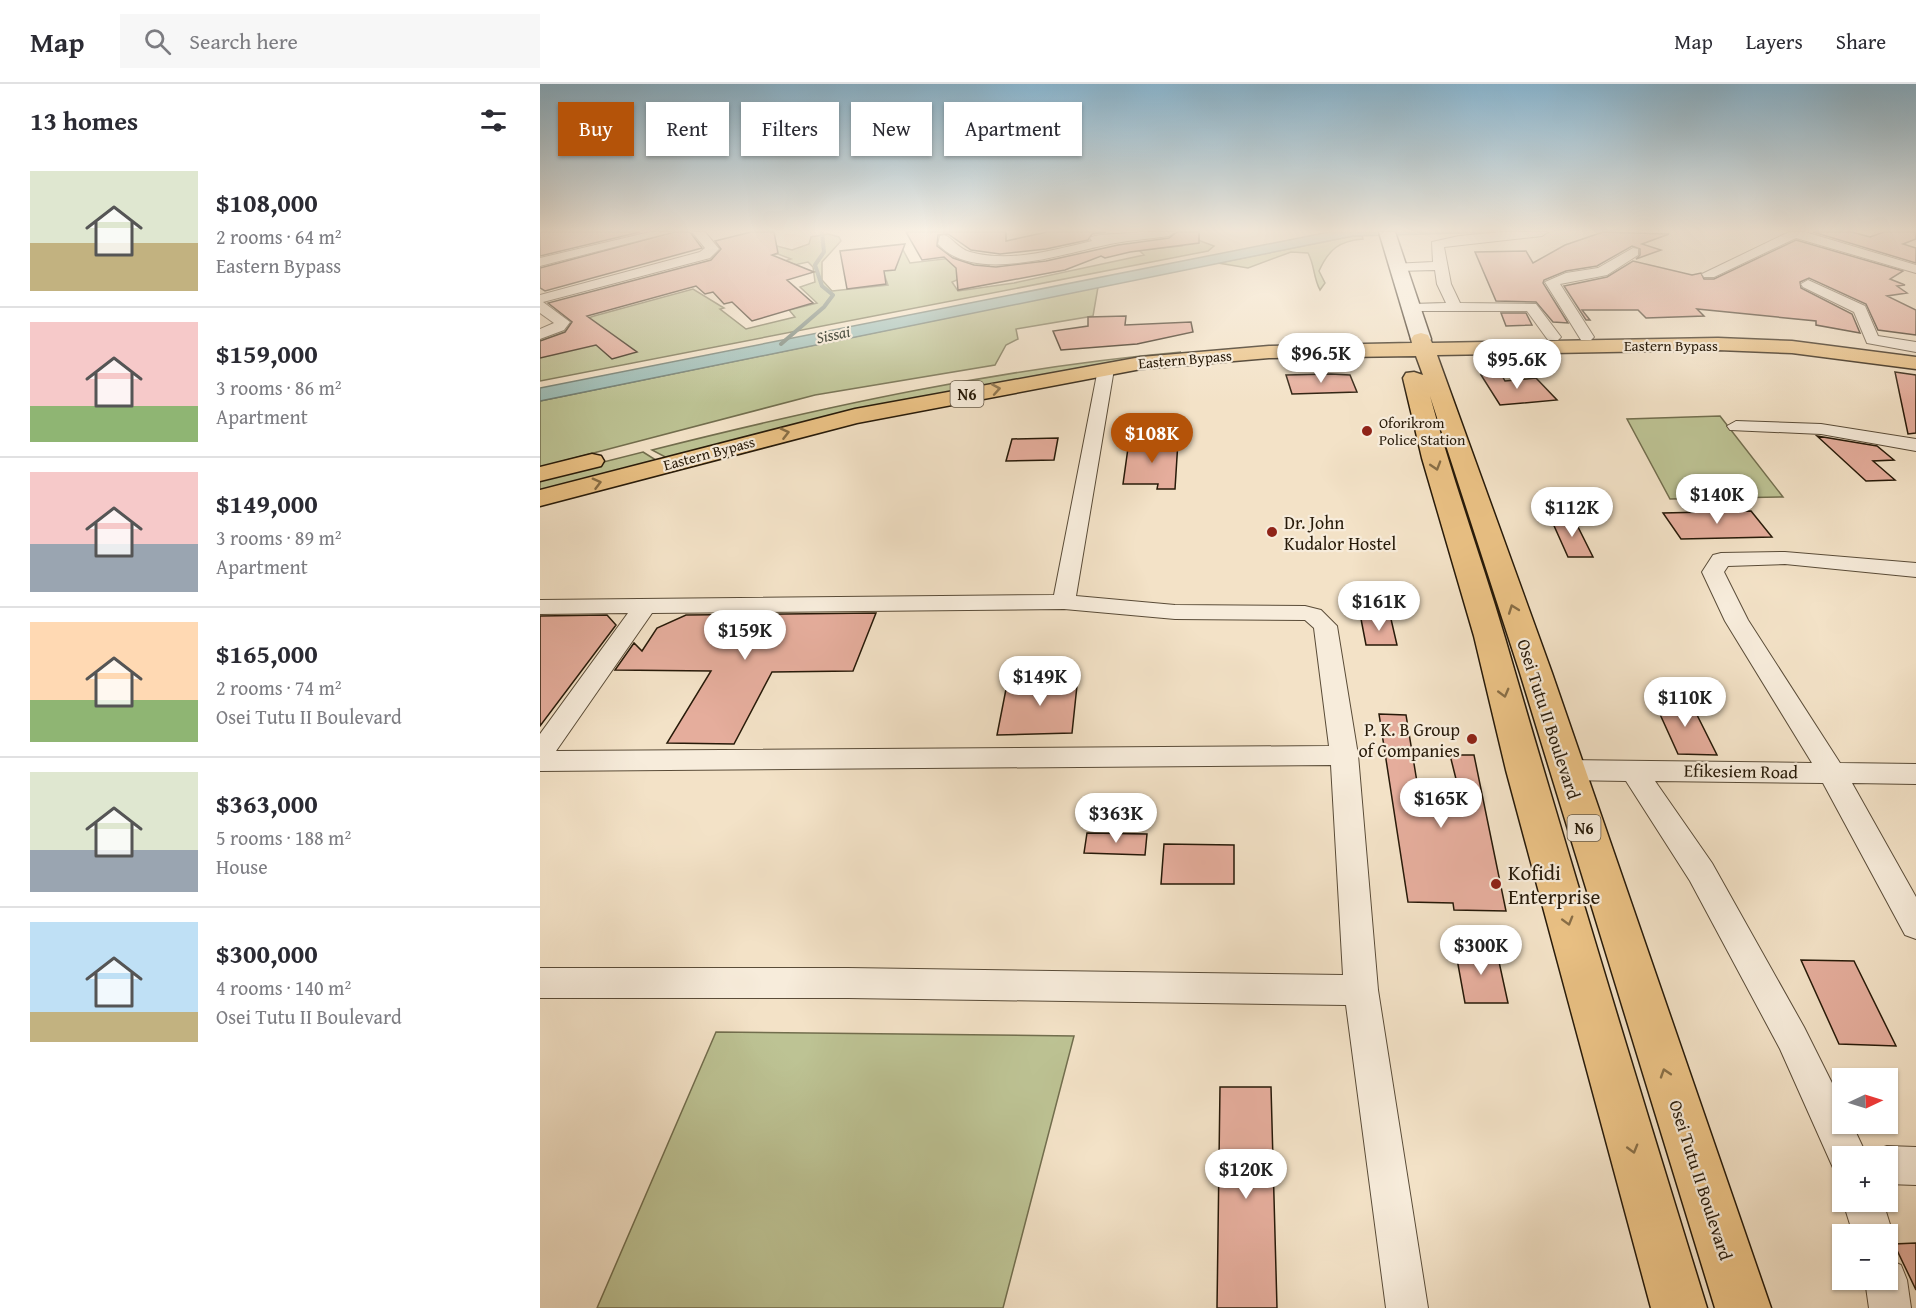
<!DOCTYPE html>
<meta charset="utf-8">
<style>
body{margin:0;font-family:"Gentium Book Plus",serif;background:#f7f7f7;color:#2b2b33;height:100vh;display:flex;flex-direction:column;font-size:22px;white-space:nowrap}
*{box-sizing:border-box;margin:0}
p{font-size:20px;color:#7c7c81}
.icon{flex:none;width:33px;height:33px;fill:none;stroke:currentColor;stroke-width:2;stroke-linecap:round;stroke-linejoin:round}
.map{position:relative;flex:1;overflow:hidden}
.details{display:flex;flex-direction:column;background:#fff;width:540px}
.details>*{flex:none}
.guide{position:absolute;left:18px;top:18px;width:570px;height:54px;display:flex;gap:12px}
.needle{width:39px;rotate:86deg}
.controls{position:absolute;left:1292px;top:984px;display:grid;gap:12px}
.controls a{display:grid;place-items:center;width:66px;height:66px;border-radius:0px;background:#fff;box-shadow:0 2px 4px #0004;font-size:30px}
.price{position:absolute;translate:-50% -51px;padding:0 14px;border-radius:21px;background:#fff;color:#222;font-size:20px;line-height:39px;filter:drop-shadow(0 2px 3px #0008)}
.price::after{content:'';position:absolute;left:50%;top:36px;width:18px;height:14px;margin-left:-9px;background:inherit;clip-path:polygon(0 0,100% 0,50% 100%)}
.price.selected{background:#b45309;color:#fff}
ul{padding:0;list-style:none}
li{display:flex;align-items:center;gap:18px;height:150px;padding:0 30px}
li+li{border-top:2px solid #e1e1e2}
li span{display:grid;place-items:center;flex:none;width:168px;height:120px;border-radius:0px;color:#555}
li>.icon{margin-inline-start:auto}
span .icon{width:72px;height:72px;fill:#fffc;stroke-width:1}
li b{font-size:26px}
h2{display:flex;justify-content:space-between;align-items:center;height:72px;padding:0 30px;font-size:26px}
.chip{padding:0 21px;border-radius:0px;background:#fff;box-shadow:0 2px 4px #0004;font-size:21px;line-height:54px}
.chip.selected{background:#b45309;color:#fff}
header{display:flex;align-items:center;gap:36px;box-sizing:border-box;height:84px;padding:0 30px;background:#fff;border-bottom:2px solid #e1e1e2}
header strong{font-size:28px}
nav{display:flex;gap:33px;margin-inline-start:auto;font-size:21px}
.search{width:420px;height:54px;background:#f7f7f7;display:flex;align-items:center;gap:15px;box-sizing:border-box;padding:0 21px;border-radius:0px;color:#7c7c81;font-size:22px}
main{display:flex;flex:1;min-height:0}
.map>svg:first-child{display:block}
.green{fill:#bdc394;stroke:#726e4e;stroke-width:1.5}
.water{fill:#9bbdb7;stroke:#6d7c71;stroke-width:1.5}
.lines{fill:none;stroke-linecap:round;stroke-linejoin:round}
.stream{stroke:#6d7c71;stroke-width:4}
.building{fill:#e5ad9c;stroke:#271a09;stroke-width:1.5}
.street-casing{stroke:#5a4c38;stroke-width:2}
.secondary-casing{stroke:#271a09;stroke-width:3}
.highway-casing{stroke:#271a09;stroke-width:3}
.street{fill:#f7ecdb;fill-rule:evenodd}
.secondary{fill:#f7ecdb;fill-rule:evenodd}
.highway{fill:#eac184;fill-rule:evenodd}
.oneway{stroke:#886e46}
.poi-dot{fill:#8f2418;stroke:#f7ecdb;stroke-width:2}
.labels{text-anchor:middle;dominant-baseline:central;stroke-width:4.5;stroke-linejoin:round;paint-order:stroke}
.far-street-label{font-size:15px;fill:#271a09;stroke:#f7ecdb}
.far-poi-label{font-size:15px;fill:#271a09;stroke:#f7ecdb;text-anchor:start}
.far-water-label{font-size:16px;font-style:italic;fill:#505346;stroke:#f7ecdb}
.shield{fill:#f7ecdb;stroke:#655948;stroke-width:1.5}
.shield-label{font-size:16px;font-weight:bold;fill:#271a09}
.poi-label{font-size:18px;fill:#271a09;stroke:#f7ecdb;text-anchor:start}
.street-label{font-size:18px;fill:#271a09;stroke:#f7ecdb}
.near-poi-label{font-size:21px;fill:#271a09;stroke:#f7ecdb;text-anchor:start}
</style>
<header>
<strong>Map</strong>
<div class="search"><svg class="icon" aria-label="search" viewBox="0 0 24 24"><circle cx="10" cy="10" r="6"/><path d="M15 15l6 6"/></svg>Search here</div>
<nav><a>Map</a><a>Layers</a><a>Share</a></nav>
</header>
<main>
<section class="details">
<h2>13 homes<svg class="icon" aria-label="filters" viewBox="0 0 24 24"><path d="M4 7h16M4 17h16"/><circle cx="9" cy="7" r="2"/><circle cx="15" cy="17" r="2"/></svg></h2>
<ul>
<li><span style="background:linear-gradient(#dfe7d0 60%,#c2b280 0)"><svg class="icon" aria-label="home" viewBox="0 0 24 24"><path d="M3 11l9-7 9 7M6 9v11h12V9"/></svg></span><div><b>$108,000</b><p>2 rooms · 64 m²</p><p>Eastern Bypass</p></div></li>
<li><span style="background:linear-gradient(#f6c9c9 70%,#8fb573 0)"><svg class="icon" aria-label="home" viewBox="0 0 24 24"><path d="M3 11l9-7 9 7M6 9v11h12V9"/></svg></span><div><b>$159,000</b><p>3 rooms · 86 m²</p><p>Apartment</p></div></li>
<li><span style="background:linear-gradient(#f6c9c9 60%,#9aa5b1 0)"><svg class="icon" aria-label="home" viewBox="0 0 24 24"><path d="M3 11l9-7 9 7M6 9v11h12V9"/></svg></span><div><b>$149,000</b><p>3 rooms · 89 m²</p><p>Apartment</p></div></li>
<li><span style="background:linear-gradient(#ffd9b3 65%,#8fb573 0)"><svg class="icon" aria-label="home" viewBox="0 0 24 24"><path d="M3 11l9-7 9 7M6 9v11h12V9"/></svg></span><div><b>$165,000</b><p>2 rooms · 74 m²</p><p>Osei Tutu II Boulevard</p></div></li>
<li><span style="background:linear-gradient(#dfe7d0 65%,#9aa5b1 0)"><svg class="icon" aria-label="home" viewBox="0 0 24 24"><path d="M3 11l9-7 9 7M6 9v11h12V9"/></svg></span><div><b>$363,000</b><p>5 rooms · 188 m²</p><p>House</p></div></li>
<li><span style="background:linear-gradient(#bfe0f5 75%,#c2b280 0)"><svg class="icon" aria-label="home" viewBox="0 0 24 24"><path d="M3 11l9-7 9 7M6 9v11h12V9"/></svg></span><div><b>$300,000</b><p>4 rooms · 140 m²</p><p>Osei Tutu II Boulevard</p></div></li>
</ul>
</section>
<div class="map">
<svg width="1376" height="1224" viewBox="0 0 1376 1224">
<rect width="100%" height="100%" fill="#f3e2c7"/>
<filter id="stains"><feTurbulence type="fractalNoise" baseFrequency=".00333" numOctaves="4"/><feColorMatrix values="0 0 0 0 .2 0 0 0 0 .09 0 0 0 0 .02 0 0 0 .5 -.17"/></filter>
<radialGradient id="worn" r=".72"><stop offset=".6" stop-color="#630" stop-opacity="0"/><stop offset="1" stop-color="#630" stop-opacity=".3"/></radialGradient>
<!-- green -->
<path class="green" d="M288 150 299 153 301 157 282 178V196L292 207 348 201 336 167 362 164 370 179 412 174 449 178V182L412 198 418 207 474 199 604 171 599 166 642 162 632 151 650 153 674 162 668 167 0 297V250L54 232 153 205 184 224 180 225 206 245 255 233 249 226 277 219 260 203 275 198 273 183 268 178 225 187 220 185 251 175 238 170 208 177 233 161 252 166 269 160 271 153Z
M813 152H822L823 155C799 157 789 165 779 187L785 199 780 206C773 193 775 182 768 169L751 168 708 184 678 179Z
M558 203 553 232 476 245 478 255 466 261 455 281 275 311 0 383V317Z
M641 268 565 280 129 375 112 366C287 322 462 284 641 268Z
M1180 332 1243 413 1130 415 1087 335Z
M103 368 119 378 0 409V394Z
M176 948 534 952 463 1224H57Z"/>
<!-- water -->
<path class="water" d="M789 148H958L813 152 0 317V304Z"/>
<g class="lines">
<!-- stream -->
<path class="stream" d="M241 260 284 223 293 211 282 202 275 181 284 168 282 148"/>
</g>
<!-- building -->
<path class="building" d="M0 148H100L0 172Z
M134 148H150L162 164 5 207 0 204V184Z
M211 148H234L238 169 232 171 274 188 247 196 273 219 212 237 192 218 184 220 173 208 165 210 156 202 47 232 97 268 72 275 56 261 0 274V257L25 248 32 238 8 219 171 176 181 165 175 157Z
M366 148H466V157L507 148H566L552 150 548 156 506 165 460 170 431 166 408 150 398 151 397 162 413 174 434 181 456 183 506 177 578 161 629 154 637 148H659V159L590 168 565 174 561 172 525 186 418 206 416 184 404 173 382 176Z
M1063 148 1129 150 1102 160 1121 166 1096 175 1100 171V165L1092 162 1057 182 1026 187 1004 196 1003 199 1028 239 1013 238 996 218 956 217 935 168 986 167 993 179 1025 161Z
M1273 148H1312L1330 153 1344 148H1376V155L1363 160 1376 164V179Z
M1256 156 1363 187 1350 195 1365 201 1357 202 1367 209 1347 212 1376 226V251L1338 246 1326 220 1269 194 1260 198 1261 204 1312 230 1320 249 1276 241V237L1157 225 1164 232 1106 234 1098 226H1042L1050 236H1046L1024 202 1067 193 1093 177 1152 191 1161 189 1164 195H1174Z
M365 160 355 186 344 187 346 200 307 205 300 167Z
M961 229H986L992 241 966 242Z
M586 232 585 241 651 238 653 248 597 260 521 266 513 247 548 242V233Z
M1355 288 1376 291V349L1368 350Z
M791 290 810 291 817 308 752 310 746 291Z
M961 290 965 297 996 294 1017 316 960 321 941 291Z
M1277 352 1337 362 1354 376 1333 377 1355 396 1326 397Z
M518 354 514 376 466 377 472 355Z
M589 357H638L635 405H617L618 400H583Z
M1211 427 1232 453 1141 455 1123 429Z
M1011 435H1034L1053 473H1028Z
M336 529 313 587 232 588 194 660 127 659 171 587 75 586 94 559 102 567 117 544 146 531Z
M67 531 76 541 0 642V532Z
M821 535H851L857 561H826Z
M506 592H538L532 649 457 651 467 600 505 599Z
M1114 617H1150L1177 671 1138 670Z
M839 630 866 631 877 698 917 699 910 671H934L966 827 914 826 913 819 868 818Z
M547 749 607 750 605 771 544 769Z
M624 760 694 761V800H621Z
M915 864H956L968 919H925Z
M1261 876 1314 877 1356 962 1299 960Z
M680 1003H731L737 1224H677Z
M1376 1159V1206L1354 1160Z"/>
<g class="lines">
<defs>
<path id="street" d="M110 148H132L0 182V174Z
M152 148H165L179 165 170 174 3 218 30 238 24 246 0 255V245L14 239 0 229V211L160 168 165 164Z
M601 148H635L629 152C609 155 589 156 570 160 525 169 434 201 398 160L400 152 404 151C412 153 418 165 430 168 470 179 513 166 552 157L550 154C555 149 590 150 601 148Z
M962 148H1008L1002 152 904 163 911 200 920 219 996 220 1021 253 1018 256H1008L987 227H866L864 224 866 221 871 220 906 219 897 200 895 186 857 187 850 183 852 180 893 178 892 158 919 152Z
M1249 148H1265L1376 181V189L1256 154 1174 193H1164L1162 190Z
M1093 164 1098 165V171L1067 191 1020 200 1054 253 1051 256H1041L1005 198 1026 189 1058 184Z
M1268 196 1325 222 1338 252 1376 258V268L1327 259 1314 228 1263 203 1261 200Z
M566 280 574 285 536 512 635 521 765 522 781 526 797 542 818 671 838 906 888 1224H846L806 921 308 914H0V884H308L803 891 791 681 0 687V650L88 529 0 530V516L514 511 558 285ZM524 525 635 535 765 536 774 544 789 662 16 667 112 529Z
M1196 337 1281 340 1376 355V367L1281 350 1190 346 1187 342Z
M1245 468 1376 479V493L1245 480 1188 482 1184 488 1208 536 1300 679 1376 680V700L1312 699 1376 813V855L1365 851 1283 699 1115 697 1172 779 1264 943 1302 1019V1040H1312L1327 1072H1302V1089L1294 1086 1240 965 1150 797 1086 697 1025 696 1015 693 1011 686 1015 679 1025 676 1272 679 1185 537 1162 488 1173 471 1181 469Z
M1347 1062 1376 1063V1101L1347 1100V1072H1331L1333 1067Z
M1303 1118H1343L1353 1150 1347 1164V1150H1313Z
M1347 1175 1361 1181 1367 1196 1371 1224H1329L1325 1196H1347Z"/>
<path id="secondary" d="M839 148H855L891 255 888 259H874L871 255Z"/>
<path id="highway" d="M881 249 888 251 892 259 1178 254 1252 257 1376 273V285L1252 269 1178 266 897 271 1012 589 1231 1224H1175L980 589 890 312C912 394 941 473 965 554 1030 778 1098 1001 1167 1224H1111L966 686 934 552 882 374 863 294 866 289 874 288 883 291 876 272 729 274 601 285 317 339 0 422V406L315 325 601 273 729 262 872 259 871 255 874 251Z
M52 370 61 372 64 377 61 382 0 397V383Z"/>
</defs>
<!-- street casing -->
<use href="#street" class="street-casing"/>
<!-- secondary casing -->
<use href="#secondary" class="secondary-casing"/>
<!-- highway casing -->
<use href="#highway" class="highway-casing"/>
<!-- street -->
<use href="#street" class="street"/>
<!-- secondary -->
<use href="#secondary" class="secondary"/>
<!-- highway -->
<use href="#highway" class="highway"/>
</g>
<!-- one-way arrows -->
<defs><path id="oneway-chevron" d="M-2-3.5L2.5 0L-2 3.5" fill="none" stroke-width="1.6" stroke-linecap="round" stroke-linejoin="round" transform="scale(1.5)"/></defs>
<g class="oneway">
<use href="#oneway-chevron" transform="translate(456 305) rotate(-10)"/>
<use href="#oneway-chevron" transform="translate(245 349) rotate(-14)"/>
<use href="#oneway-chevron" transform="translate(896 382) rotate(73)"/>
<use href="#oneway-chevron" transform="translate(57 399) rotate(-15)"/>
<use href="#oneway-chevron" transform="translate(973 525) rotate(-110)"/>
<use href="#oneway-chevron" transform="translate(964 609) rotate(75)"/>
<use href="#oneway-chevron" transform="translate(1028 837) rotate(74)"/>
<use href="#oneway-chevron" transform="translate(1125 989) rotate(-108)"/>
<use href="#oneway-chevron" transform="translate(1093 1065) rotate(74)"/>
</g>
<!-- sky -->
<linearGradient id="sky" x2="0" y2="1"><stop stop-color="#89b8d4"/><stop offset="0.46" stop-color="#faf2e6"/><stop offset="1" stop-color="#faf2e6" stop-opacity="0"/></linearGradient>
<rect width="1376" height="319" fill="url(#sky)"/>
<!-- markers -->
<g class="poi-dot">
<circle cx="827" cy="347" r="6"/>
<circle cx="732" cy="448" r="6"/>
<circle cx="932" cy="655" r="6"/>
<circle cx="956" cy="800" r="6"/>
</g>
<g class="labels">
<!-- far-street labels -->
<g class="far-street-label">
<text x="1131" y="261">Eastern Bypass</text>
<text transform="translate(645 275) rotate(-5)">Eastern Bypass</text>
<text transform="translate(169 369) rotate(-15)">Eastern Bypass</text>
</g>
<!-- far-poi labels -->
<g class="far-poi-label">
<text x="839" y="338">Oforikrom<tspan x="839" dy="17">Police Station</tspan></text>
</g>
<!-- far-water labels -->
<g class="far-water-label">
<text transform="translate(293 250) rotate(-12)">Sissai</text>
</g>
<!-- shield labels -->
<g class="shield">
<rect x="410.5" y="297" width="33" height="26" rx="4.5"/>
<rect x="1027.5" y="731" width="33" height="26" rx="4.5"/>
</g>
<g class="shield-label">
<text x="427" y="310">N6</text>
<text x="1044" y="744">N6</text>
</g>
<!-- poi labels -->
<g class="poi-label">
<text x="744" y="438">Dr. John<tspan x="744" dy="21">Kudalor Hostel</tspan></text>
<text x="920" y="645" text-anchor="end">P. K. B Group<tspan x="920" dy="21">of Companies</tspan></text>
</g>
<!-- street labels -->
<g class="street-label">
<text transform="translate(1009 635) rotate(72)">Osei Tutu II Boulevard</text>
<text transform="translate(1201 687) rotate(1)">Efikesiem Road</text>
<text transform="translate(1161 1096) rotate(72)">Osei Tutu II Boulevard</text>
</g>
<!-- near-poi labels -->
<g class="near-poi-label">
<text x="968" y="788">Kofidi<tspan x="968" dy="24">Enterprise</tspan></text>
</g>
</g>
<rect width="100%" height="100%" filter="url(#stains)"/>
<rect width="100%" height="100%" fill="url(#worn)"/>
</svg>
<div class="controls">
<a><svg class="needle" viewBox="-14 -14 28 28"><path d="M0-13l5 13h-10z" fill="#e53935"/><path d="M0 13l5-13h-10z" fill="#7c7c81"/></svg></a>
<a>+</a>
<a>−</a>
</div>
<b class="price" style="left:781px;top:300px">$96.5K</b>
<b class="price" style="left:977px;top:306px">$95.6K</b>
<b class="price selected" style="left:612px;top:380px">$108K</b>
<b class="price" style="left:1177px;top:441px">$140K</b>
<b class="price" style="left:1032px;top:454px">$112K</b>
<b class="price" style="left:839px;top:548px">$161K</b>
<b class="price" style="left:205px;top:577px">$159K</b>
<b class="price" style="left:500px;top:623px">$149K</b>
<b class="price" style="left:1145px;top:644px">$110K</b>
<b class="price" style="left:901px;top:745px">$165K</b>
<b class="price" style="left:576px;top:760px">$363K</b>
<b class="price" style="left:941px;top:892px">$300K</b>
<b class="price" style="left:706px;top:1116px">$120K</b>
<div class="guide">
<a class="chip selected">Buy</a>
<a class="chip">Rent</a>
<a class="chip">Filters</a>
<a class="chip">New</a>
<a class="chip">Apartment</a>
</div>
</div>
</main>
